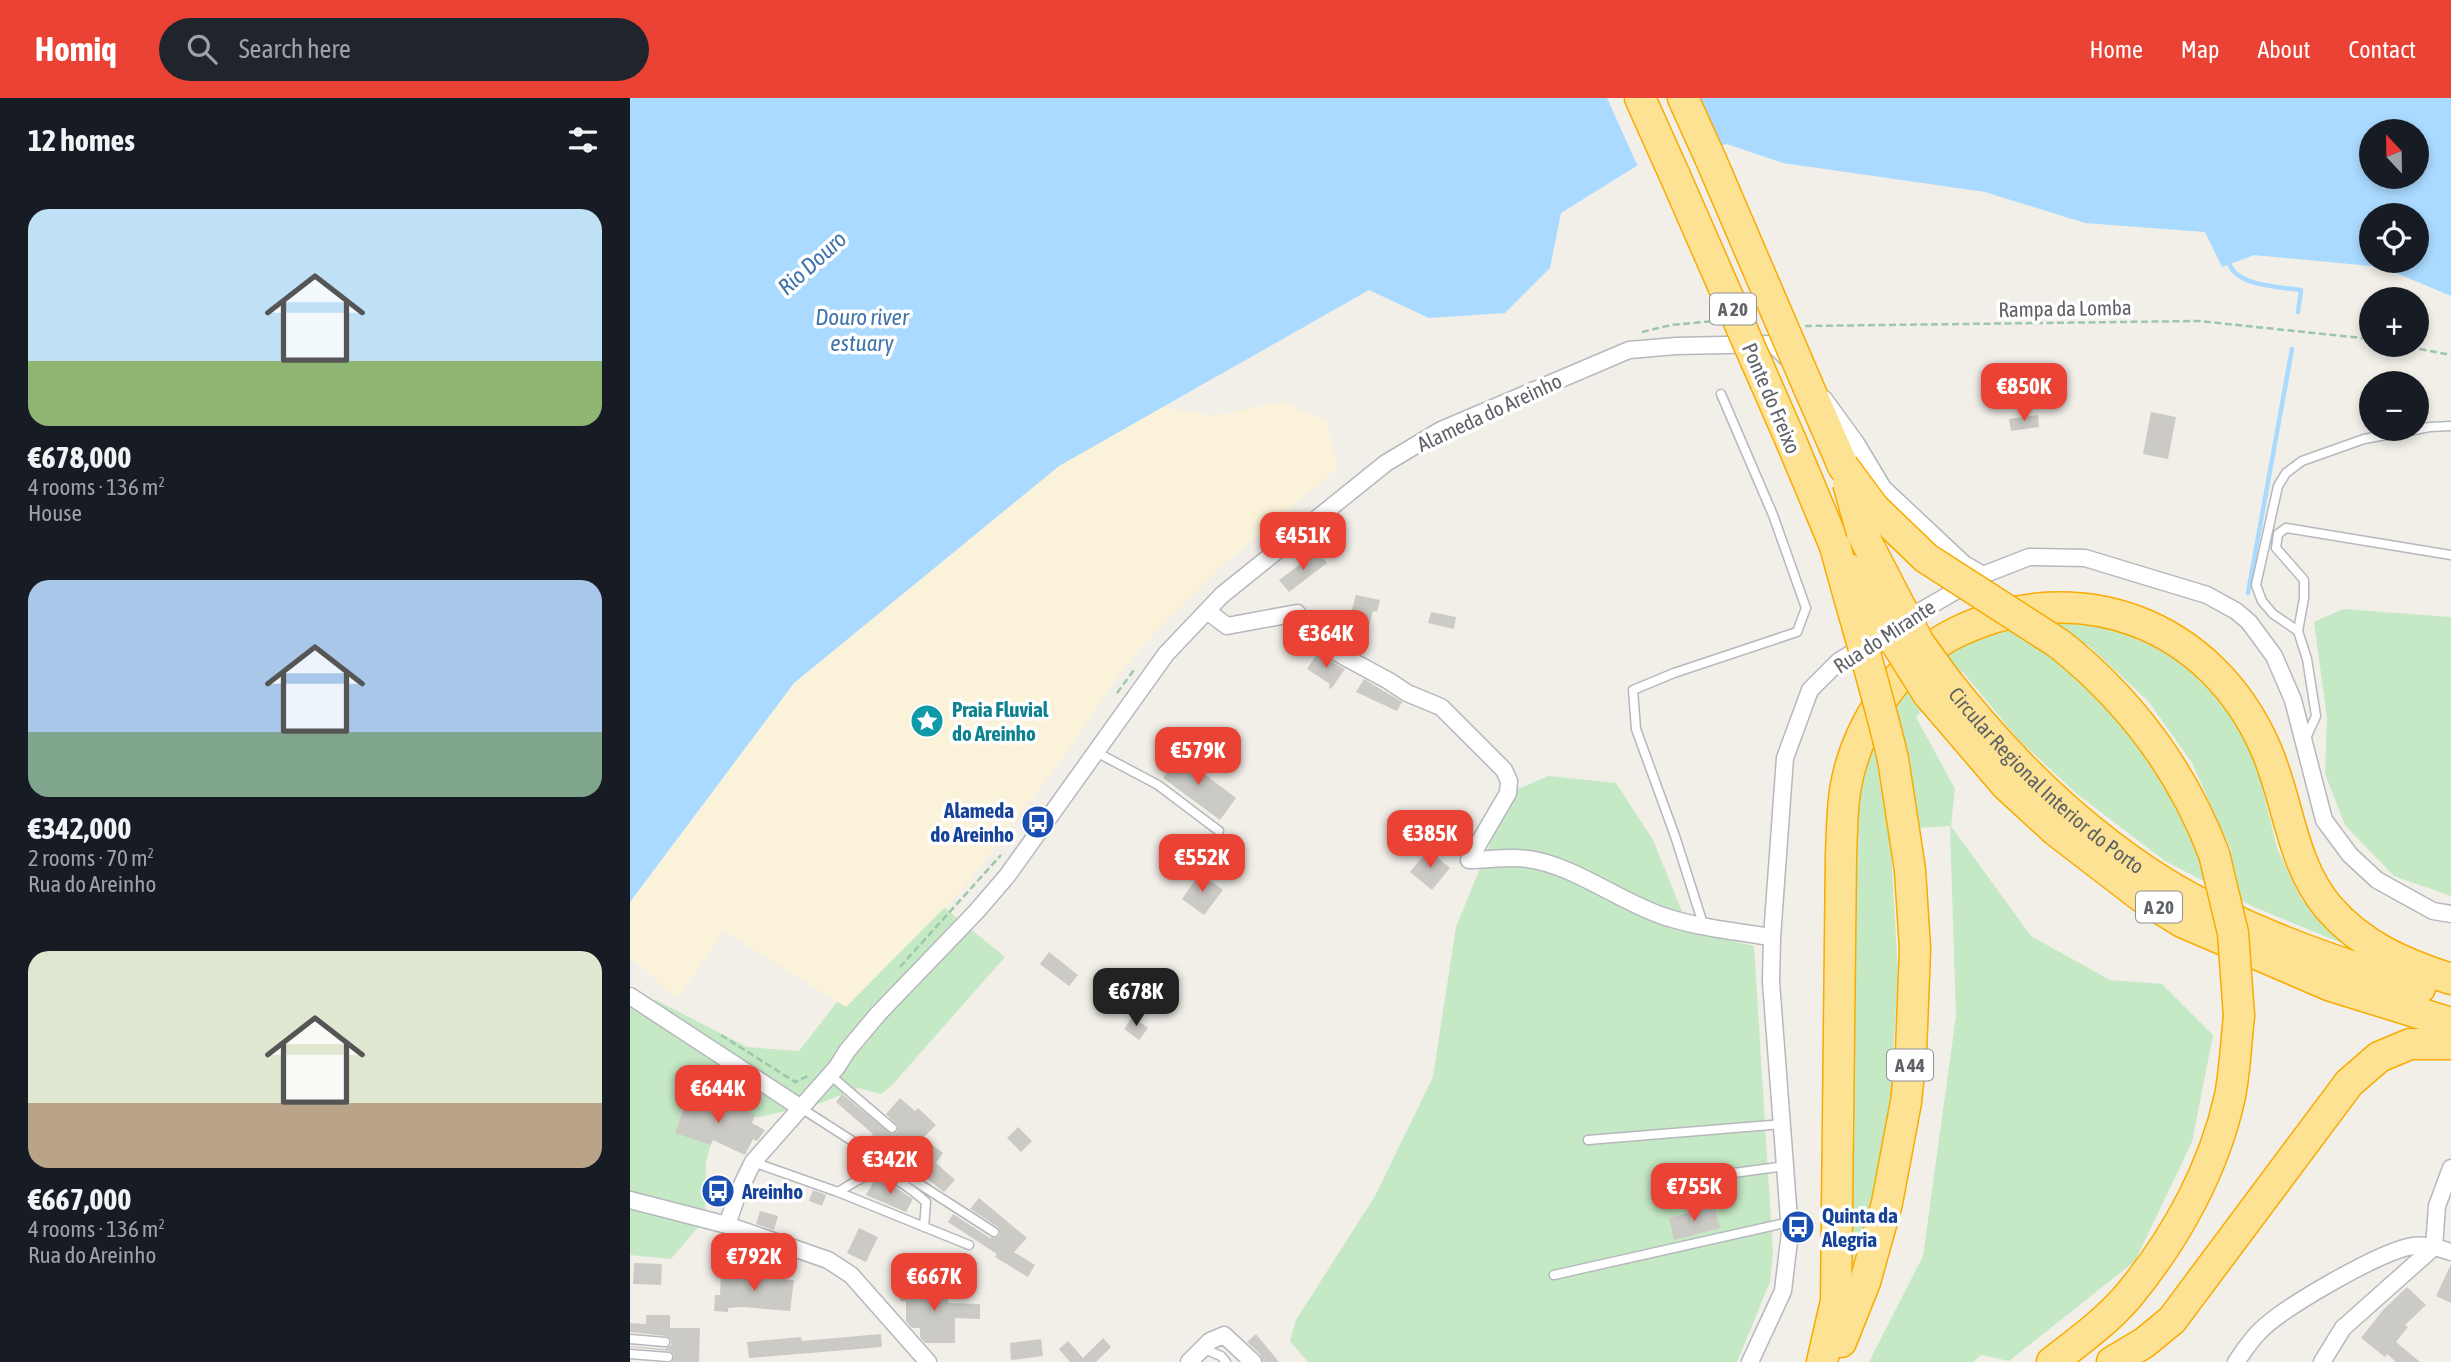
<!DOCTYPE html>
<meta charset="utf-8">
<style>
body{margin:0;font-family:"Asap Condensed",sans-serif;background:#20242c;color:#f1f3f6;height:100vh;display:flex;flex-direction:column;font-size:26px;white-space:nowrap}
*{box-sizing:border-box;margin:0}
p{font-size:23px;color:#9ea1a6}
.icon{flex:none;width:38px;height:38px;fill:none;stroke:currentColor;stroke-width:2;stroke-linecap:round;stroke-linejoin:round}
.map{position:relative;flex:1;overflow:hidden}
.panel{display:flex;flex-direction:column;background:#171b24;width:630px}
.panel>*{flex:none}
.needle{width:46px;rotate:338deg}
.fabs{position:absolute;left:1729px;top:21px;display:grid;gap:14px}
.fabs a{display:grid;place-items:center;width:70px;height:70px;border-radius:50%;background:#171b24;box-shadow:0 4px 10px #0003;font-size:35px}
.price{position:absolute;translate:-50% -60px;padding:0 16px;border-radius:14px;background:#ea4335;color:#fff;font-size:23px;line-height:46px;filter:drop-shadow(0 2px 4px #0008)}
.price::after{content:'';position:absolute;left:50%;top:42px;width:21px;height:16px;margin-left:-10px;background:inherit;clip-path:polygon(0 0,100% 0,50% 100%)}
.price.selected{background:#222;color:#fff}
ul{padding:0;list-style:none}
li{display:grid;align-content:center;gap:14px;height:371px;padding:0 28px}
li span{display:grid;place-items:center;height:217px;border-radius:21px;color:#555}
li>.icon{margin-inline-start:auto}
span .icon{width:126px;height:126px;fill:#fffc;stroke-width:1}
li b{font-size:30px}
h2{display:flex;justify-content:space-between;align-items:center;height:84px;padding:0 28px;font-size:30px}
header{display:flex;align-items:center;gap:42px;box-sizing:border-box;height:98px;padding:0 35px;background:#ea4335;color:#fff}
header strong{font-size:33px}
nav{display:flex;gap:38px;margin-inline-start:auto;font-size:24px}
.search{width:490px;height:63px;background:#20242c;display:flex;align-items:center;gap:18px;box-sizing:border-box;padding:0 24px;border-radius:38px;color:#9ea1a6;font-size:26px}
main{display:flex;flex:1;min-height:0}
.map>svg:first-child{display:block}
.green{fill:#c5e8c5;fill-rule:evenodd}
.sand{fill:#fbf3d9}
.water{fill:#aadaff;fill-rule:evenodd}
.pier{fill:#f1efe8}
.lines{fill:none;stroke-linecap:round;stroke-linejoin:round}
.stream{stroke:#aadaff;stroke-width:4.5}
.building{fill:#cccac5}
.service-casing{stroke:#b5b8bc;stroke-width:11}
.minor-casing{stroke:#b5b8bc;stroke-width:19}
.motorway-casing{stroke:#f9ab00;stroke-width:33}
.path{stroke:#9cc7a9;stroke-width:2.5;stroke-dasharray:7 3.5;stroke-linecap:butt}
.service{stroke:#fff;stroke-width:8}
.minor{stroke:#fff;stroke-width:16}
.motorway{stroke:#fde293;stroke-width:30}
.motorway-bridge-casing{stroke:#f9ab00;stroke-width:33;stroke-linecap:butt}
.motorway-bridge{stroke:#fde293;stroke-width:30}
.labels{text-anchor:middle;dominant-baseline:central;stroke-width:7;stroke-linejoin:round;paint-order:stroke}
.shield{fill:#fff;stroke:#8f9295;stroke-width:2}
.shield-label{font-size:19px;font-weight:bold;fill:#5f6368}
.street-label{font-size:21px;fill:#5f6368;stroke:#fff}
.culture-label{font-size:21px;font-weight:bold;fill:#0d838f;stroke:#fff;text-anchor:start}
.transit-label{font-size:21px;font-weight:bold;fill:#164399;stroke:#fff;text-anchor:start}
.water-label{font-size:23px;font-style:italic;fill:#4174aa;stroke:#fff}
</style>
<header>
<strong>Homiq</strong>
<div class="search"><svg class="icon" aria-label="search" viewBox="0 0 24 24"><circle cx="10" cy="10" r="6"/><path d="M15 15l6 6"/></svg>Search here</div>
<nav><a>Home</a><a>Map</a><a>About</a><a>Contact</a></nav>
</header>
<main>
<section class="panel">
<h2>12 homes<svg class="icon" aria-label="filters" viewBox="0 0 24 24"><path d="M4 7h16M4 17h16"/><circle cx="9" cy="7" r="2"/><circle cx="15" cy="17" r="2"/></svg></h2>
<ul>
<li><span style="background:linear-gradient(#bfe0f5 70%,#8fb573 0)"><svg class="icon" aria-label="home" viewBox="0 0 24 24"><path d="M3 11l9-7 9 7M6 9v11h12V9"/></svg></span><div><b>€678,000</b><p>4 rooms · 136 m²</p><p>House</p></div></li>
<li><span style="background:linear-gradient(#a9c7e8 70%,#7fa58c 0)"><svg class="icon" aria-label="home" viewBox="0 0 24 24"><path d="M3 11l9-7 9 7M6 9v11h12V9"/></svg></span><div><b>€342,000</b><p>2 rooms · 70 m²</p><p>Rua do Areinho</p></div></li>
<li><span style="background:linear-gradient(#dfe7d0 70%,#b9a48a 0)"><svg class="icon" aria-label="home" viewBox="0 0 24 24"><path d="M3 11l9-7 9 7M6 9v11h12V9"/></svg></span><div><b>€667,000</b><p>4 rooms · 136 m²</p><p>Rua do Areinho</p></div></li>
</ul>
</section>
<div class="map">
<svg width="1821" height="1264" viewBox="0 0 1821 1264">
<rect width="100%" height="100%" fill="#f1efe8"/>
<!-- green -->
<path class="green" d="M1713 511 1821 519V798L1764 778 1715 727 1695 676 1697 620 1684 524Z
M1425 518 1478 528 1530 544 1591 601 1615 638 1629 676 1647 750 1671 801 1714 846 1624 809 1535 763 1447 696 1388 641 1332 573 1286 619 1325 691 1321 728 1401 838 1480 882 1532 886 1583 937 1562 1044 1505 1163 1379 1263 1351 1257 1343 1264H1239L1293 1158 1326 918 1320 728 1289 730 1279 659 1247 667 1261 750 1268 875 1261 991 1249 1079 1220 1173 1223 711 1234 658 1267 594 1320 549 1352 533ZM1457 546 1519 604 1562 665 1602 754 1562 738 1522 658 1484 610 1437 569Z
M918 678 986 685 1023 742 1060 833 1124 848 1143 1154 1140 1184 1107 1264H678L660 1243 666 1222 745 1098 803 979 826 829 881 694Z
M311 807 375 859 262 987 251 996 228 990 191 1005 134 1018 86 1026 76 1064 75 1121 41 1161 0 1157V900L26 902 117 949 169 953 214 895Z"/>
<!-- sand -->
<path class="sand" d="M651 304 696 322 708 370 593 467 526 533 487 579 433 660 331 793 216 909 94 833 47 901 0 859V804L164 585 429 368 533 309 583 318Z"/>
<!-- water -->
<path class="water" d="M0 0H1821V198L1752 169 1624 157 1592 169 1575 134 1455 125 1355 94 1153 65 1097 46 1013 64 931 115 920 170 875 215 799 220 739 192 429 368 164 585 0 804ZM1741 33H1787V79H1741ZM1741 117H1787V163H1741Z"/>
<!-- pier -->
<path class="pier" d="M977 0H1063L1086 52 1015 68 1009 71Z"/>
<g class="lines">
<!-- stream -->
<path class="stream" d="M1598 161C1601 188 1649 189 1671 192L1668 214
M1618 495 1662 251"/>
</g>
<!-- building -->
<path class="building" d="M1521 314 1546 319 1538 361 1513 356Z
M1408 317 1409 329 1381 333 1379 321Z
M688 453 697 465 659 494 649 482Z
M726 497 750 502 747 514 743 513 735 541 726 553 712 545Z
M801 514 826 519 824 531 798 525Z
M687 556 715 571 701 591 699 590 700 586 677 571Z
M734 581 772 604 767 613 726 594Z
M542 657 559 667 561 666 606 700 590 722 533 680 538 673 533 668Z
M798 752 820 770 802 792 780 774Z
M570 775 593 792 574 817 552 801Z
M419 854 448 877 439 888 410 866Z
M502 919 518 930 509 942 494 931Z
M212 996 261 1036 267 1034 268 1028 256 1016 270 1000 285 1013 288 1010 306 1027 293 1040 313 1055 306 1065 325 1082 314 1094 295 1079 294 1081 237 1044 243 1036 206 1004Z
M58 998 101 1013 104 1007 125 1017 122 1025 135 1032 127 1043 123 1041 115 1057 83 1042 81 1047 45 1035Z
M388 1029 402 1043 391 1054 377 1040Z
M244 1083 258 1085 283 1101 276 1114 236 1097Z
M183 1092 196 1097 192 1108 179 1103Z
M349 1100 397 1140 384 1154 405 1167 398 1179 365 1159 367 1156 318 1124 323 1116 360 1140 368 1139 370 1135 368 1129 340 1111Z
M1084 1108 1090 1130 1044 1142 1039 1120Z
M130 1113 148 1118 144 1132 126 1126Z
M229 1130 248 1139 236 1164 217 1155Z
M4 1165 32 1166 31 1187 3 1186Z
M1821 1166V1205L1806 1198Z
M91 1175 164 1182 160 1213 112 1209 98 1210V1214L84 1213 85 1197H90Z
M270 1181H284V1195H318V1205L350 1206V1221L325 1220V1245H295L290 1239V1230H282L276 1223V1203H270Z
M1777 1189 1796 1207 1775 1227 1778 1229 1766 1244 1790 1264H1766L1757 1256 1755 1259 1731 1240 1753 1212Z
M16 1217H40V1230H70L69 1264H42L44 1257 39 1253 0 1249V1248L35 1251 41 1247V1242L36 1238 0 1234V1225L16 1226Z
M251 1236 252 1249 119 1260 117 1244 171 1239 172 1243Z
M626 1236 649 1264H633L630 1256 617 1244Z
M473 1240 481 1249 466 1264H440L429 1251 438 1243 453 1260Z
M411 1241 413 1258 381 1262 380 1245Z"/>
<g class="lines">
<defs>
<path id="service" d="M1668 533 1674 500V482L1646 450 1648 436 1656 430 1821 457
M1676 640 1686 618 1677 561 1668 533 1643 516 1632 503 1626 487 1648 388 1656 375 1672 363 1734 341 1800 329 1821 328
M466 654 528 687 589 733
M1074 829 1045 738 1006 631 1003 592 1044 575 1167 534 1176 510 1143 417 1091 296
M200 977 262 1030
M171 1010 364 1134
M958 1042 1152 1026
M123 1064 208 1094 339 1147
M1081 1078 1155 1068
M208 1094C219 1088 235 1075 248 1076 264 1077 285 1094 296 1104L294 1129
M924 1177 1159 1124
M0 1241 35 1244
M572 1250 591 1258 596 1264
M0 1256 38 1259"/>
<path id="minor" d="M1194 301 1226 345 1253 390 1334 466 1353 477
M577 513 597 528 667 515 689 545 759 583 777 595 811 609 874 672 879 683 878 695 839 762
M1272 524 1353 477 1399 459 1455 460 1577 497 1606 513 1619 524 1644 558 1663 602 1694 722 1720 757 1747 782 1803 813 1821 816
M839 762C858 762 880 758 898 761 944 767 991 805 1036 819 1071 830 1107 834 1142 839
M0 898 171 1010
M0 1102 97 1127 198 1162 221 1177 298 1264
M97 1127 108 1095 123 1064 207 969 217 953 248 916 346 814 377 778 536 556 592 497 756 365 811 332 999 252 1046 248 1143 246 1158 261
M1804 1149 1807 1108 1821 1070
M559 1264 580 1243 594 1237 623 1264
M1120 1264 1153 1193 1160 1134 1141 884 1142 839 1155 660 1180 592 1209 563 1238 545
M1606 1264C1613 1254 1620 1243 1629 1234 1653 1209 1745 1157 1778 1149 1792 1145 1808 1150 1821 1154
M1692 1264 1713 1230 1804 1149"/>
<g id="motorway">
<path d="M1010 0 1045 78"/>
<path d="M1053 0 1081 62"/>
<path d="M1178 288 1213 368"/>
<path d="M1161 343 1205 448"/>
<path d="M1444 558C1508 613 1554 677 1584 756"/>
<path id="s1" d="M1315 581C1375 658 1449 731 1531 783 1608 831 1704 864 1790 890"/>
<path d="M1298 596 1376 687 1426 733 1512 799 1552 824 1701 888 1821 925"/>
<path d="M1211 1244 1235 1184 1257 1105 1276 1004 1281 955 1285 851 1280 772 1263 661"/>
<path d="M1192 1264 1206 1203 1211 756C1212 735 1212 713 1215 693 1225 629 1269 562 1327 534 1449 475 1581 526 1635 649 1659 702 1660 764 1699 810 1732 848 1774 866 1821 881"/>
<path d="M1422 1264C1449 1243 1477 1223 1499 1197 1546 1140 1584 1071 1600 998 1605 972 1606 945 1609 918"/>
<path d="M1482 1264 1514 1245 1542 1222 1719 985 1749 959 1780 946H1821"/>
</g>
</defs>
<!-- service casing -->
<use href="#service" class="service-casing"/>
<!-- minor casing -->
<use href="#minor" class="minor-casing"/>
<!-- motorway casing -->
<use href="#motorway" class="motorway-casing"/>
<!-- path -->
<path class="path" d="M1175 228 1569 223 1741 241
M1012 234 1041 227 1085 223
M1769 247 1821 257
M656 424 667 415
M487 595 504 572
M270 869 371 757
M91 937 165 984 178 978"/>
<!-- service -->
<use href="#service" class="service"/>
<!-- minor -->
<use href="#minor" class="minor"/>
<!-- motorway -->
<use href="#motorway" class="motorway"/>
<defs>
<path id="motorway-bridge" d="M1081 62 1178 288
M1045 78 1161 343
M1213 368 1244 410 1296 460 1428 545 1444 558
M1218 385 1232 435 1289 545 1315 581
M1205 448C1224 519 1246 589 1263 661
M1220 472 1298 596
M1584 756 1603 835 1609 918"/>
</defs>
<!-- motorway-bridge casing -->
<use href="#motorway-bridge" class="motorway-bridge-casing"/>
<!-- motorway-bridge -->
<use href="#motorway-bridge" class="motorway-bridge"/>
</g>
<!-- icons -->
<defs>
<symbol id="sight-disc" viewBox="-11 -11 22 22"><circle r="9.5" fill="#0f9aa8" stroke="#fff"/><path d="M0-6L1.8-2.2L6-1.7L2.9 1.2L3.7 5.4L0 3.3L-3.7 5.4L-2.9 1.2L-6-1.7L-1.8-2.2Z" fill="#fff"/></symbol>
<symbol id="bus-disc" viewBox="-11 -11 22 22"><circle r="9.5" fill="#1a4fb4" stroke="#fff"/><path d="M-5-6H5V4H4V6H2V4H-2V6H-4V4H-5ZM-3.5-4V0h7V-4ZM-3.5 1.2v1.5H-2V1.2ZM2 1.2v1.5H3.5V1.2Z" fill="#fff"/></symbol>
</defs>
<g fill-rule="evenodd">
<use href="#sight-disc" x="278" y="604" width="38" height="38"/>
<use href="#bus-disc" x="389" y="705" width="38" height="38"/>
<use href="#bus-disc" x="69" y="1074" width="38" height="38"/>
<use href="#bus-disc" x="1149" y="1110" width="38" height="38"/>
</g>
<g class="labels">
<!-- shield labels -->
<g class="shield">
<rect x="1080" y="195.5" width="46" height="31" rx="5"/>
<rect x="1506" y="793.5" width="46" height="31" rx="5"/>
<rect x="1257" y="951.5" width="46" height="31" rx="5"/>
</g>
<g class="shield-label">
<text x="1103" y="211">A 20</text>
<text x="1529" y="809">A 20</text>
<text x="1280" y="967">A 44</text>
</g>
<!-- street labels -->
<g class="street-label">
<text transform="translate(1435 210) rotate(-1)">Rampa da Lomba</text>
<text transform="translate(1142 300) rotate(67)">Ponte do Freixo</text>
<text transform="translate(859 314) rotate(-25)">Alameda do Areinho</text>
<text transform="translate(1254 538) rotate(-33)">Rua do Mirante</text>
<text stroke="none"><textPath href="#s1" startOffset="144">Circular Regional Interior do Porto</textPath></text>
</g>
<!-- culture labels -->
<g class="culture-label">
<text x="322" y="611">Praia Fluvial<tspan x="322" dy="24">do Areinho</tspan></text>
</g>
<!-- transit labels -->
<g class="transit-label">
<text x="384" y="712" text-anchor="end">Alameda<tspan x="384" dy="24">do Areinho</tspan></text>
<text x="112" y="1093">Areinho</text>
<text x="1192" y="1117">Quinta da<tspan x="1192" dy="24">Alegria</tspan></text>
</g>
<!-- water labels -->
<g class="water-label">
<text transform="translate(182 165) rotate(-42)">Rio Douro</text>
<text x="232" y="219">Douro river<tspan x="232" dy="26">estuary</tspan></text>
</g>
</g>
</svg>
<div class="fabs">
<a><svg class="needle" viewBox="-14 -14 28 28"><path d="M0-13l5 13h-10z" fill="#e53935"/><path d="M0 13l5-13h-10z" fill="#9ea1a6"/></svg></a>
<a><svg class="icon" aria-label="locate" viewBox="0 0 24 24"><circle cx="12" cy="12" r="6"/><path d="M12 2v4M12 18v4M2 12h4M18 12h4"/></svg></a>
<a>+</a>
<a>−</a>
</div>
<b class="price" style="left:1394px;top:325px">€850K</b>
<b class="price" style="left:673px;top:474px">€451K</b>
<b class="price" style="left:696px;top:572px">€364K</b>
<b class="price" style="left:568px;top:689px">€579K</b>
<b class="price" style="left:800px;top:772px">€385K</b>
<b class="price" style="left:572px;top:796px">€552K</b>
<b class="price selected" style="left:506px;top:930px">€678K</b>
<b class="price" style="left:88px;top:1027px">€644K</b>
<b class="price" style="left:260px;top:1098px">€342K</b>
<b class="price" style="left:1064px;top:1125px">€755K</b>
<b class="price" style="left:124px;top:1195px">€792K</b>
<b class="price" style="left:304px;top:1215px">€667K</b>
</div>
</main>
